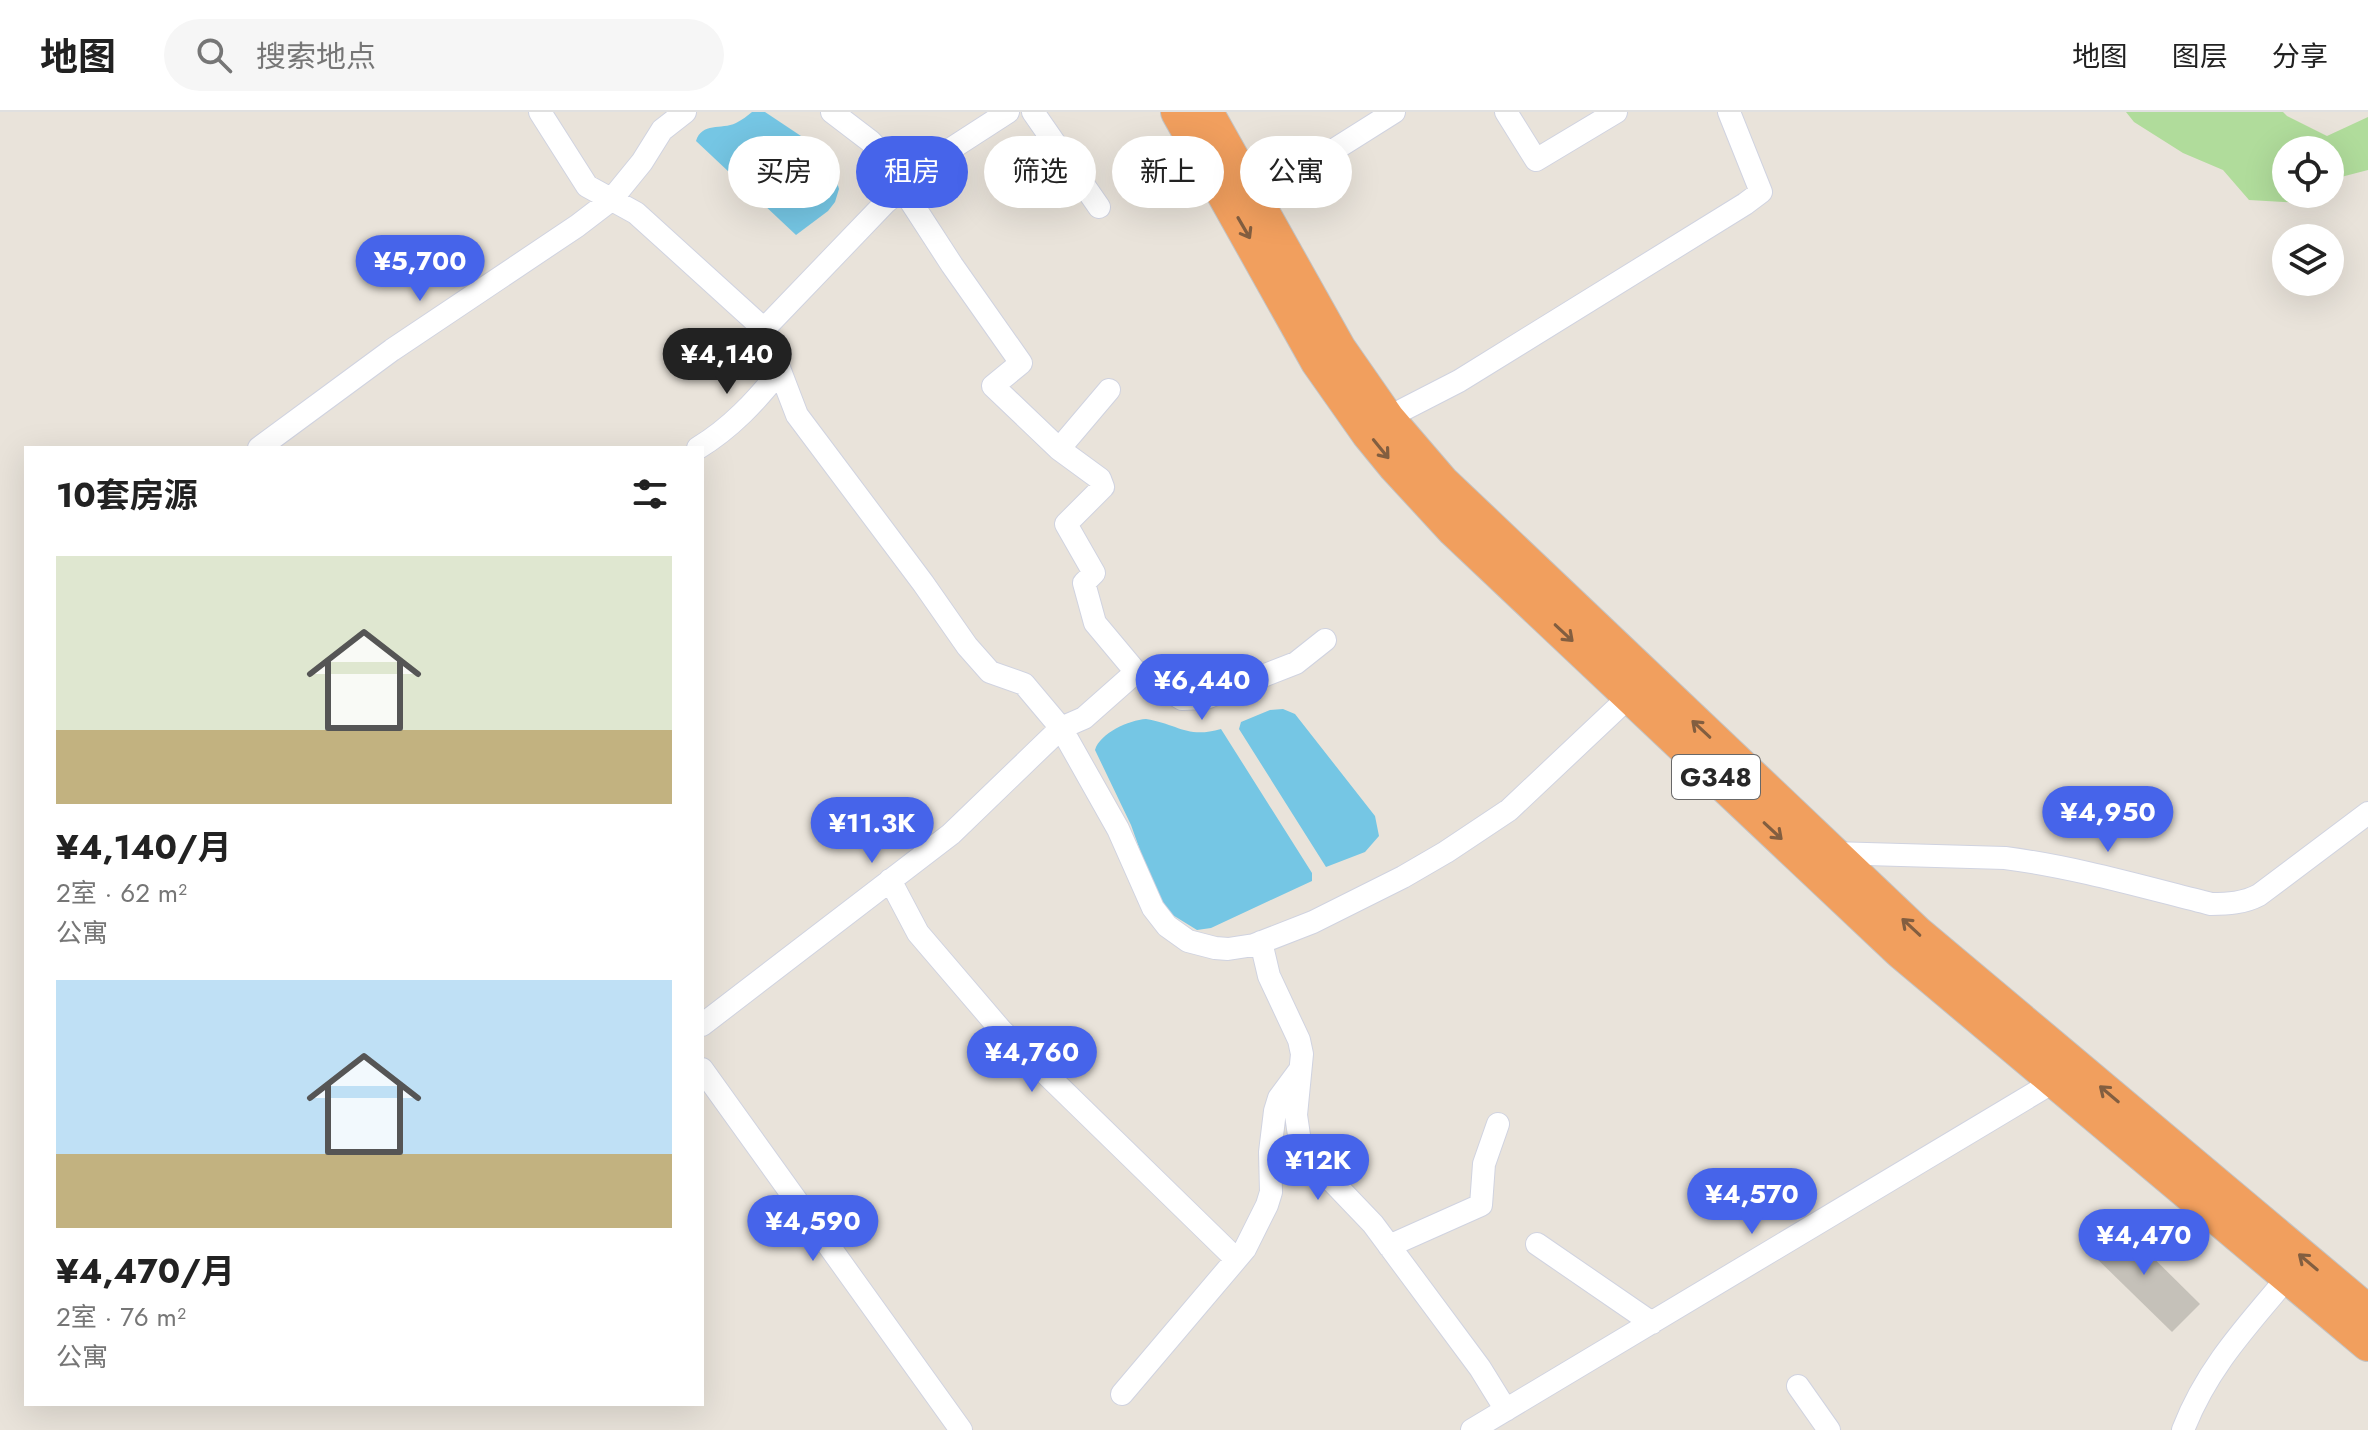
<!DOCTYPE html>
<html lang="zh">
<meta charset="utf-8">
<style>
body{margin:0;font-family:Jost,"Noto Sans SC",sans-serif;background:#f6f6f6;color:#222;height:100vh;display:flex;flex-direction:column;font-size:30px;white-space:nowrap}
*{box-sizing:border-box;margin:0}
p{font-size:26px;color:#767676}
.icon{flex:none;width:44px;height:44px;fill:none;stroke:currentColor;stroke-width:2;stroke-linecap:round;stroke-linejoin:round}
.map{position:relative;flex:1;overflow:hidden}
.details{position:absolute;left:24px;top:334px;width:680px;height:960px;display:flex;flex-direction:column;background:#fff;border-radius:0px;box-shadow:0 8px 32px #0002}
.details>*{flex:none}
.banner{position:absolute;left:728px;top:24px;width:760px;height:72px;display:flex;gap:16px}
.fabs{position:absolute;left:2272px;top:24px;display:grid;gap:16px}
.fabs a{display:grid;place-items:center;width:72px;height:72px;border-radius:50%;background:#fff;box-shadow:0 8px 32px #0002;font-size:40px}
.price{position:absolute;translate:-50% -68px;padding:0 18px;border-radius:28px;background:#4664ea;color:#fff;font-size:26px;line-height:52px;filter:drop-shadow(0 2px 4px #0008)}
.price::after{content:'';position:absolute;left:50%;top:48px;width:24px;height:18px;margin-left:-12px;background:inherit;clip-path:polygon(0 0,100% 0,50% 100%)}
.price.selected{background:#222;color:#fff}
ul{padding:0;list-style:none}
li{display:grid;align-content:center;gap:16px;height:424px;padding:0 32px}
li span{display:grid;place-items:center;height:248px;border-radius:0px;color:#555}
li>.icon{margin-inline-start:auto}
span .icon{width:144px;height:144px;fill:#fffc;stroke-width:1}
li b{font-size:34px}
h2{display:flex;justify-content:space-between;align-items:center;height:96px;padding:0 32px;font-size:34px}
.pill{padding:0 28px;border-radius:36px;background:#fff;box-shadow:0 8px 32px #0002;font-size:28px;line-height:72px}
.pill.selected{background:#4664ea;color:#fff}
header{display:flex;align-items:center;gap:48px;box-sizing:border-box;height:112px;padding:0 40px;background:#fff;border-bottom:2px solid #e0e0e0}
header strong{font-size:38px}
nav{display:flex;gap:44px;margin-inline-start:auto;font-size:28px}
.search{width:560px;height:72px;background:#f6f6f6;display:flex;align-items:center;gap:20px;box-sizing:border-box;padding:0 28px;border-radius:44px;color:#767676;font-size:30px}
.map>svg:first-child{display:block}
.green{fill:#b0dc9b}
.water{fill:#75c6e4}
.building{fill:#c5c1b9}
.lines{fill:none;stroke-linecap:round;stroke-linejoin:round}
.minor-casing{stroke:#d0d3e0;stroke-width:24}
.highway-casing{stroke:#c3c3c3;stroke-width:36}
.minor{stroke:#fff;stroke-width:22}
.highway{stroke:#f19f5e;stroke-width:34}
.oneway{stroke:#825e40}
.labels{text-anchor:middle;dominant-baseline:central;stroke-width:8;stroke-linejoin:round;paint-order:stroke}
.shield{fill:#fff;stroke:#686868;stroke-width:2}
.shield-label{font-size:26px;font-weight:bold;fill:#282828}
</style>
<header>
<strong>地图</strong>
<div class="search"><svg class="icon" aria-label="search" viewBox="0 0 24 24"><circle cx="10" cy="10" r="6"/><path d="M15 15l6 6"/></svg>搜索地点</div>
<nav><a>地图</a><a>图层</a><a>分享</a></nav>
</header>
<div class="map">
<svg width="2368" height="1318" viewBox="0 0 2368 1318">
<rect width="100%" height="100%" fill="#e9e3da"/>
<!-- green -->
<path class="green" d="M2126 0H2283L2287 4 2327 24 2368 5V58L2341 65 2330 73V38H2286V82H2317L2304 91 2249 88 2223 58 2183 41 2134 10Z"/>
<!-- water -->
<path class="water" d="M752 0H765L816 34 833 56 839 77 835 90 828 99 796 123 696 29C702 10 721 18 736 11 742 8 747 4 752 0Z
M1283 597 1295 602 1375 704 1379 724 1365 740 1326 755 1239 617 1241 610 1270 598Z
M1146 607C1178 612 1187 627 1221 617L1312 761V769L1211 816 1197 818 1171 802 1163 791 1150 766 1131 713 1095 638C1100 621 1129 608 1146 607Z"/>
<!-- building -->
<path class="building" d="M2116 1109 2200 1192 2172 1220 2088 1138Z"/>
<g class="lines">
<defs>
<path id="minor" d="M540 0 587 74 636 101 764 217 797 303 923 471 967 534 990 560 1024 572 1061 616 1118 717 1153 796 1167 814 1188 829 1215 836 1228 837 1254 833 1313 810 1403 765 1446 740 1509 698 1630 584
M832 0 870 29 910 70
M1033 0 1099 95
M1506 0 1536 48 1616 0
M902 76 952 153 1021 251 993 274 1059 337 1100 367 1103 375 1066 412 1094 461 1084 471 1095 511 1136 560
M1256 87 1394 0
M764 217 886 90 943 42 1008 0
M1387 306 1459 269 1745 92 1761 80 1729 0
M259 336 392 238 577 114 611 88 642 50 662 18 685 0
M698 336C731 316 756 289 780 259
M1059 337 1109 278
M1832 741 2005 746C2075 755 2143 775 2211 792 2228 792 2244 791 2259 783L2368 701
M890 768 918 821 1001 918 1236 1147
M1261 830 1269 864 1299 928 1302 942 1296 1003 1300 1030 1306 1042 1373 1112 1480 1256 1506 1298
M702 913 951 722 1061 616 1084 606 1136 560 1182 587 1206 586 1296 551 1325 528
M702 957 961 1318
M1537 1132 1652 1211
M1389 1134 1481 1093 1484 1052 1498 1012
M1798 1274 1829 1318
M1122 1282 1245 1137 1267 1093 1271 1080 1270 1040 1275 999 1279 986 1299 959
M1472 1318 2055 969
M2183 1318C2207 1256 2246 1215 2288 1165"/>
<path id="highway" d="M1178 0 1318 250 1368 321 1395 354 1454 418 1900 839 2368 1232
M1206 0 1339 237 1387 306 1442 370 1917 821 2368 1200"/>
</defs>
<!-- minor casing -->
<use href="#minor" class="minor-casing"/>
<!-- highway casing -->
<use href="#highway" class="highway-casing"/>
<!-- minor -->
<use href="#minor" class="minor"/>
<!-- highway -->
<use href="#highway" class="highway"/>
</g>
<!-- one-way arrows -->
<defs><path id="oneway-shaft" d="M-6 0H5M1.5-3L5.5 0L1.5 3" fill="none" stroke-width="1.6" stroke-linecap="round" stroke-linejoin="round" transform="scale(2)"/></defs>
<g class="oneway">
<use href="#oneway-shaft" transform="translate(1244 116) rotate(60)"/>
<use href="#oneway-shaft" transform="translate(1381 337) rotate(51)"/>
<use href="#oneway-shaft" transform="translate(1564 521) rotate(43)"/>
<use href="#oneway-shaft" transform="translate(1701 617) rotate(-137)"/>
<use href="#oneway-shaft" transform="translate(1773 719) rotate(43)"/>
<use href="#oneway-shaft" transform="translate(1911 815) rotate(-137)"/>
<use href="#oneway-shaft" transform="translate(2109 982) rotate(-140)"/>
<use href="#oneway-shaft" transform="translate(2308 1150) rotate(-140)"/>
</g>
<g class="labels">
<!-- shield labels -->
<rect class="shield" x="1672" y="643" width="88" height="44" rx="6"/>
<g class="shield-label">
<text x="1716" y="665">G348</text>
</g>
</g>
</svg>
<div class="fabs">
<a><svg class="icon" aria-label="locate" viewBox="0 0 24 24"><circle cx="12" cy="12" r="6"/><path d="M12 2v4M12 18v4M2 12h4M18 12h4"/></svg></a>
<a><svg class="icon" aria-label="layers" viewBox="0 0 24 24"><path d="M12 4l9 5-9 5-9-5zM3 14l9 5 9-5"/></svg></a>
</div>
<b class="price" style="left:420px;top:191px">¥5,700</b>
<b class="price selected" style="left:727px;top:284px">¥4,140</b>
<b class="price" style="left:1202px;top:610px">¥6,440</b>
<b class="price" style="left:2108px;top:742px">¥4,950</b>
<b class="price" style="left:872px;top:753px">¥11.3K</b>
<b class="price" style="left:1032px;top:982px">¥4,760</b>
<b class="price" style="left:1318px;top:1090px">¥12K</b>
<b class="price" style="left:1752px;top:1124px">¥4,570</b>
<b class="price" style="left:813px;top:1151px">¥4,590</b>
<b class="price" style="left:2144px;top:1165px">¥4,470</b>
<div class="banner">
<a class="pill">买房</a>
<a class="pill selected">租房</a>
<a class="pill">筛选</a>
<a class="pill">新上</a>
<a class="pill">公寓</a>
</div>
<section class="details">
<h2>10套房源<svg class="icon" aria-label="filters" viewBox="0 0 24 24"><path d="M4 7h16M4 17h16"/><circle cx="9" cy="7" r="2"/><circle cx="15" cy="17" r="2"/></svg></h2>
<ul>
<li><span style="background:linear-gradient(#dfe7d0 70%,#c2b280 0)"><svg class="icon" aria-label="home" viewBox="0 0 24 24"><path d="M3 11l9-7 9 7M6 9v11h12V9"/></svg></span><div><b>¥4,140/月</b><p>2室 · 62 m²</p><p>公寓</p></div></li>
<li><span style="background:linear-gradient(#bfe0f5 70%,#c2b280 0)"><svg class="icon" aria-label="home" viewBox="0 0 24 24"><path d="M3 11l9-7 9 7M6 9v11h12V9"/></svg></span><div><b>¥4,470/月</b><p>2室 · 76 m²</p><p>公寓</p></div></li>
</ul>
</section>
</div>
